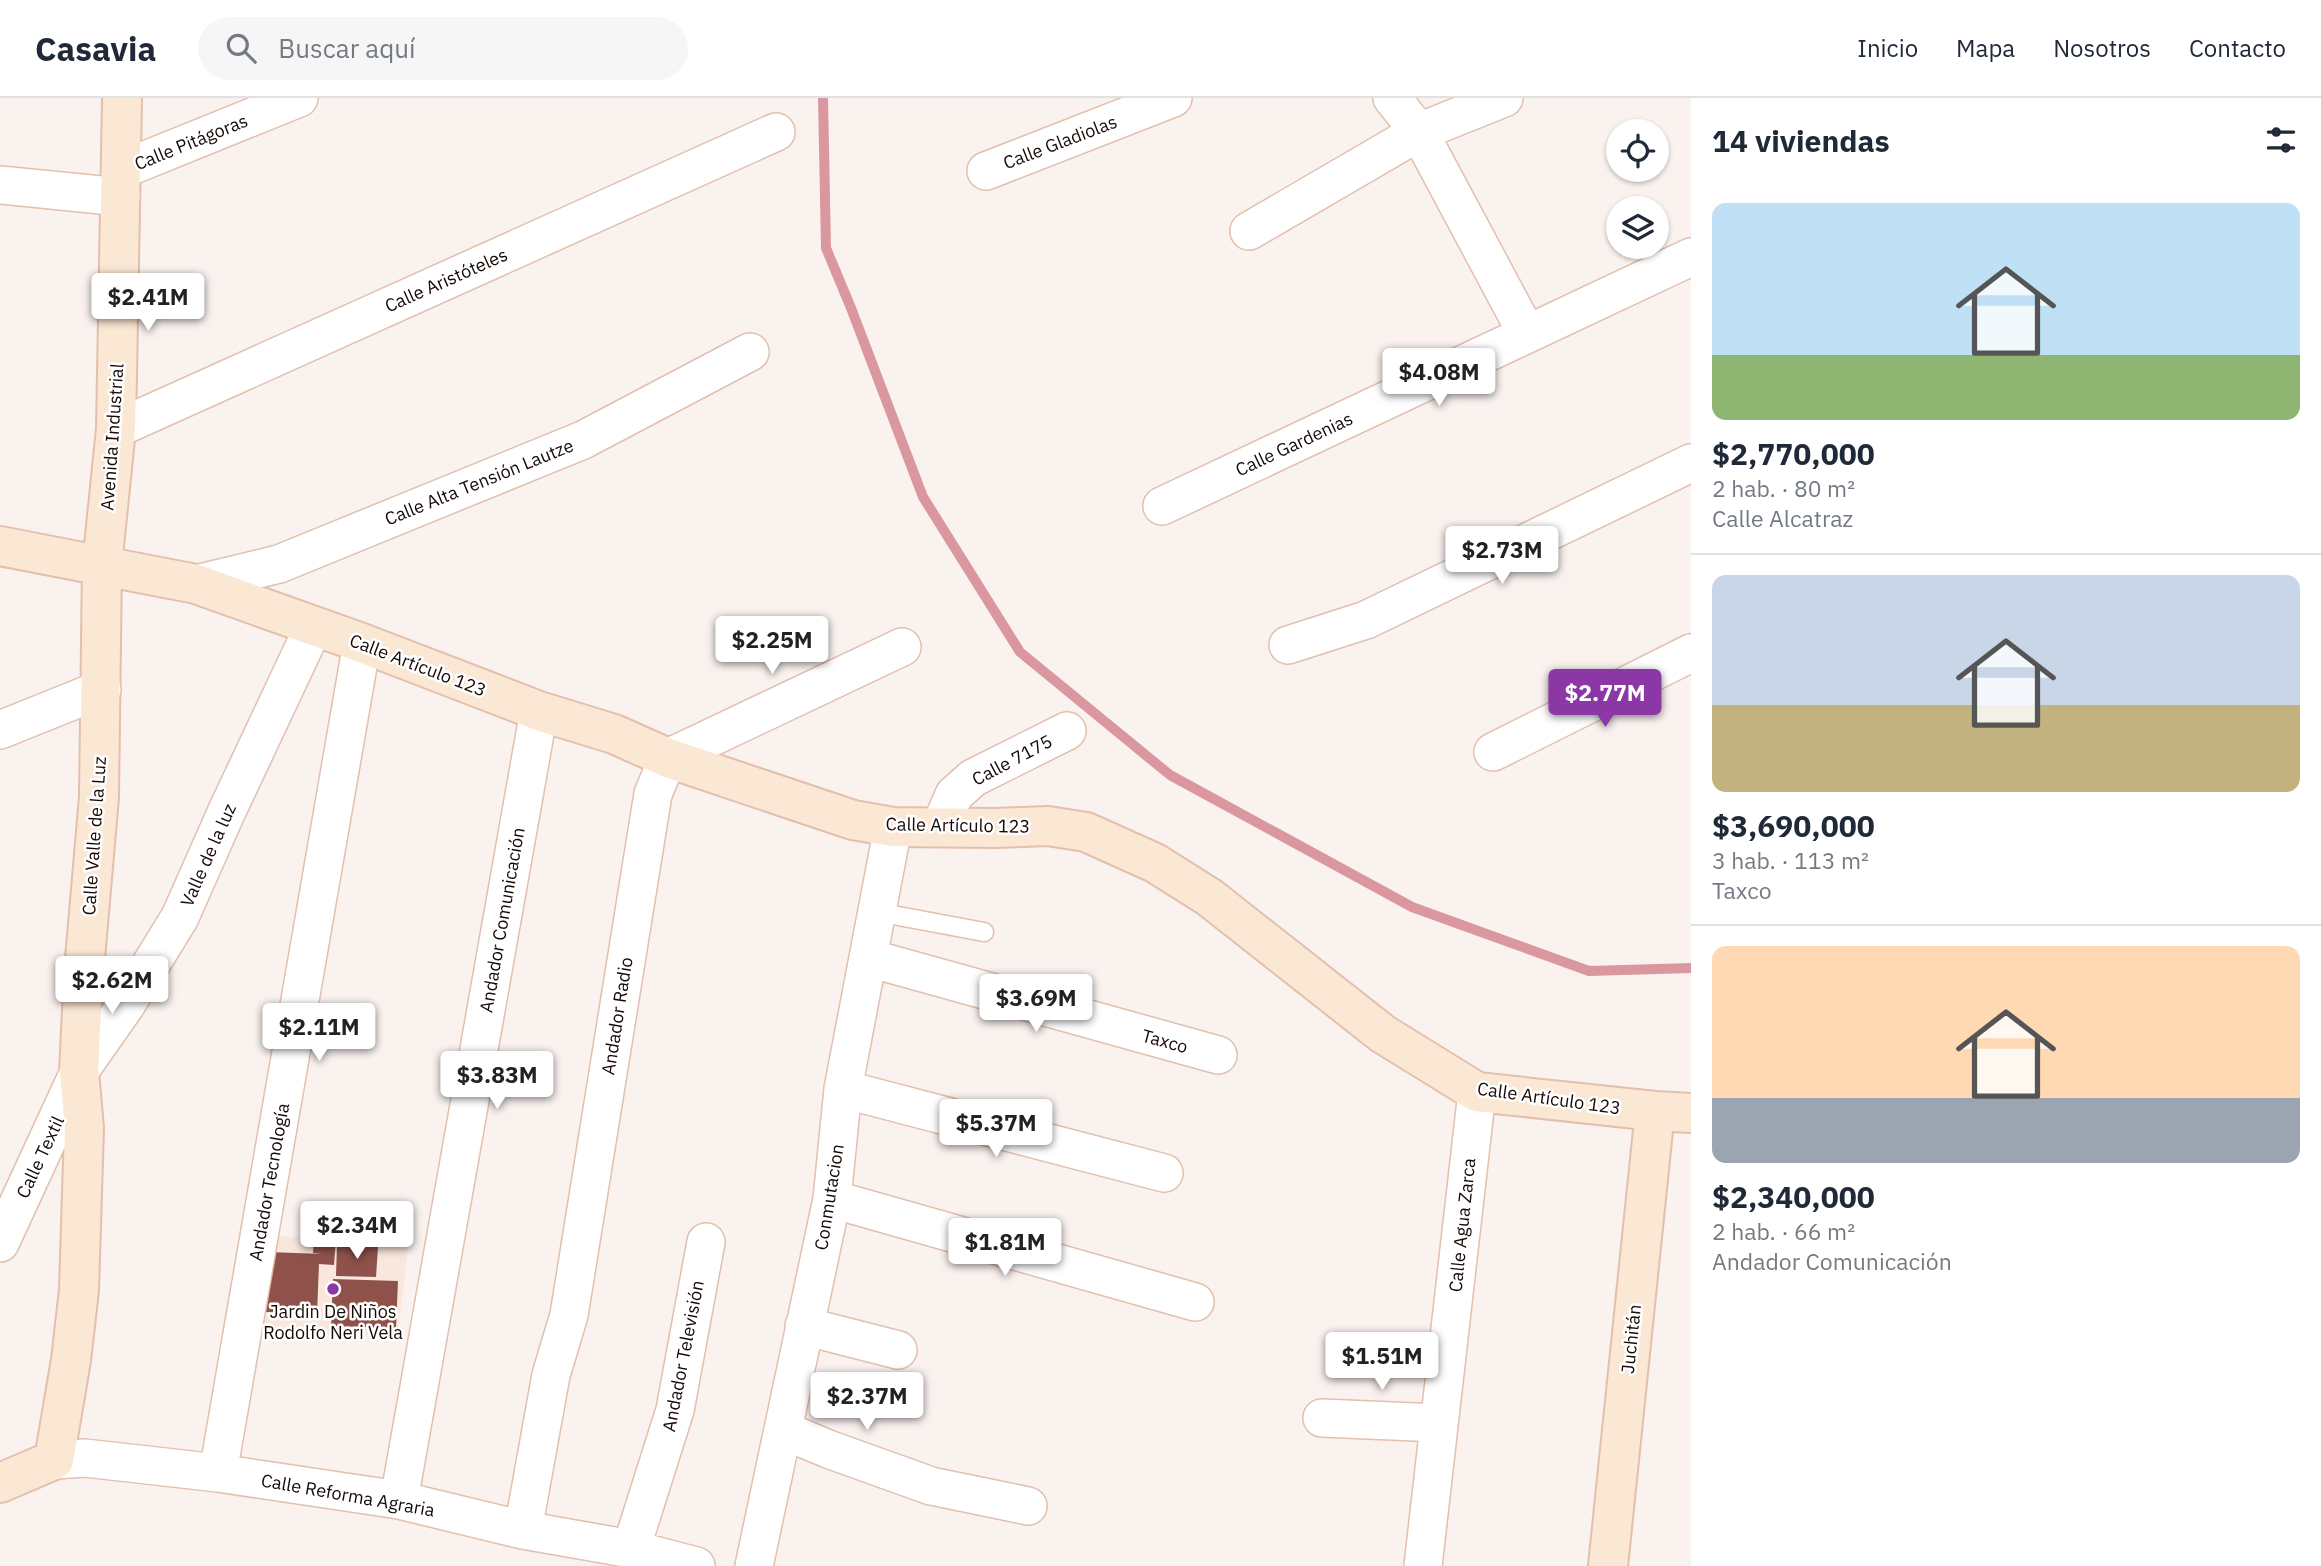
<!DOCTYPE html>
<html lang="es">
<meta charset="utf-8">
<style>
body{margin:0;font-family:"IBM Plex Sans",sans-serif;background:#f6f6f7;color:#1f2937;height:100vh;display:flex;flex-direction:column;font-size:26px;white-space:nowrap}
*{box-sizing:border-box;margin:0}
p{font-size:23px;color:#747a83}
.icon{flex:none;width:38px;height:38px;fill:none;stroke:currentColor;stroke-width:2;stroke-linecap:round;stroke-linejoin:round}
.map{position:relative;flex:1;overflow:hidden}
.side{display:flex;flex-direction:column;background:#fff;width:630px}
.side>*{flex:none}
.buttons{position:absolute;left:1606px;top:21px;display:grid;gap:14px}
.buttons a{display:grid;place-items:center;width:63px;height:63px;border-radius:50%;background:#fff;box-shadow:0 2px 5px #0004;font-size:35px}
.price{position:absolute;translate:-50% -60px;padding:0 16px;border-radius:7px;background:#fff;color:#222;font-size:23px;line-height:46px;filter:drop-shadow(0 2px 4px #0008)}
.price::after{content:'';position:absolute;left:50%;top:42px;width:21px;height:16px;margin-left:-10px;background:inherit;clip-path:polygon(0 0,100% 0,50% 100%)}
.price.selected{background:#8b37a6;color:#fff}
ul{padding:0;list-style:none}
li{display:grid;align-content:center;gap:14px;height:371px;padding:0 21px}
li+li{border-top:2px solid #e0e1e3}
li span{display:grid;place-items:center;height:217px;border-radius:14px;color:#555}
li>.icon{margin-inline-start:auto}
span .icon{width:126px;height:126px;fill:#fffc;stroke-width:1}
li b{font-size:30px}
h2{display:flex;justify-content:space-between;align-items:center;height:84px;padding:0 21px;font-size:30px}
header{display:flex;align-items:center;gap:42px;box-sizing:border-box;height:98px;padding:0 35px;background:#fff;border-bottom:2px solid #e0e1e3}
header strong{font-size:33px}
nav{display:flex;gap:38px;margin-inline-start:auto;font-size:24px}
.search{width:490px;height:63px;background:#f6f6f7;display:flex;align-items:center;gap:18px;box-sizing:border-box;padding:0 24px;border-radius:38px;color:#747a83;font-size:26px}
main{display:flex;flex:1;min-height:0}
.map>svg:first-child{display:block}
.built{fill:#f9e7de}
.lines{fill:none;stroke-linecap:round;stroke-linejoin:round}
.stream{stroke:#da979f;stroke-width:10}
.building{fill:#8e524a}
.lane-casing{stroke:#e3bfad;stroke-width:21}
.street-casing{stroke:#e3bfad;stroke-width:40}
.secondary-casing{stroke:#e3bfad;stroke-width:42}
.lane{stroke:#fff;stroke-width:18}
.street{stroke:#fff;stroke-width:37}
.secondary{stroke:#fbe8d4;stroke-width:38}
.poi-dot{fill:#8b37a6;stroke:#fff;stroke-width:2.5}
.labels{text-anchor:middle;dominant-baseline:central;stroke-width:5;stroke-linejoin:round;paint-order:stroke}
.street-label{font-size:18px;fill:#150905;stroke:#fff}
.poi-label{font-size:18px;fill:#150905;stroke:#fff}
</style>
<header>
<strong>Casavia</strong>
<div class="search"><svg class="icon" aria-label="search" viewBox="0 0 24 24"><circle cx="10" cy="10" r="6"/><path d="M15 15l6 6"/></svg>Buscar aquí</div>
<nav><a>Inicio</a><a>Mapa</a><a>Nosotros</a><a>Contacto</a></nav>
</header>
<main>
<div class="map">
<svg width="1691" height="1468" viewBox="0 0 1691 1468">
<rect width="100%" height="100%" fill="#faf2ef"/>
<!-- built -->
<path class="built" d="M271 1137 408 1150 397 1241 257 1231Z"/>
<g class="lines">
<!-- stream -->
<path class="stream" d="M823 0 826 150 851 210 923 399 1020 554 1170 677 1412 809 1589 873 1691 870"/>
</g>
<!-- building -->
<path class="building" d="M314 1140 336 1141 334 1167 319 1166 317 1216 265 1214 268 1154 323 1156 313 1155Z
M337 1147 378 1149 376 1179 336 1178Z
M333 1181 398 1183 396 1230 331 1228Z"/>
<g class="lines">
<defs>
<path id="lane" d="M877 814 984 834"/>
<path id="street" d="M1392 0 1419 34 1527 236
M121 72 299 0
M986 73 1173 0
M0 87 121 99
M1249 133 1419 34 1504 0
M116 331 776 34
M1162 408 1691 159
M196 486 279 466 583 342 750 254
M1288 547 1366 522 1691 365
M0 632 102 591
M1493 654 1691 555
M940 729 954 697 973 680 1067 633
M869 860 1218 957
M843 991 1164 1075
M832 1101 1195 1204
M0 1145 79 974 126 907 180 819 226 715 314 528
M804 1228 898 1252
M1322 1320 1439 1325
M783 1332 828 1351 931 1388 1028 1408
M54 1362 85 1360 218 1375 399 1402 523 1432 631 1451 696 1468
M218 1375 362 545
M399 1402 539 613
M523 1432 551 1277 569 1217 653 696 668 660 902 549
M631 1451 675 1312 706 1144
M754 1468 832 1101 843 991 893 729
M1423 1468 1477 994"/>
<path id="secondary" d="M0 448 196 486 362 545 539 613 614 636 668 660 853 722 893 729 995 730 1048 728 1086 734 1155 765 1209 799 1383 936 1477 994 1655 1013 1691 1015
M0 1385 54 1362 71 1262 79 1192 84 1030 79 974 84 872 99 699 102 467 116 331 122 0
M1608 1468 1655 1013"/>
</defs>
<!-- lane casing -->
<use href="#lane" class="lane-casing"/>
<!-- street casing -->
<use href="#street" class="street-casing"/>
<!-- secondary casing -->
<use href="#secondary" class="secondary-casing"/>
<!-- lane -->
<use href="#lane" class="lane"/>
<!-- street -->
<use href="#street" class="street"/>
<!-- secondary -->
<use href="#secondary" class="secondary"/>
</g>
<!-- markers -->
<circle class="poi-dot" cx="333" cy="1191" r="7"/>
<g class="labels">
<!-- street labels -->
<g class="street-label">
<text transform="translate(191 44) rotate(-22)">Calle Pitágoras</text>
<text transform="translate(1060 44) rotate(-21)">Calle Gladiolas</text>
<text transform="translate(446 182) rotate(-24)">Calle Aristóteles</text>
<text transform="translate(112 339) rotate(-86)">Avenida Industrial</text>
<text transform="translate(1294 346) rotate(-25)">Calle Gardenias</text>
<text transform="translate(479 384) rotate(-22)">Calle Alta Tensión Lautze</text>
<text transform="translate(418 567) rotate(21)">Calle Artículo 123</text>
<text transform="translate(1012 662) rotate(-28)">Calle 7175</text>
<text transform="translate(958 727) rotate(1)">Calle Artículo 123</text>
<text transform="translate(94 738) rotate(-86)">Calle Valle de la Luz</text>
<text transform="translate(208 757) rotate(-66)">Valle de la luz</text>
<text transform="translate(502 822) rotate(-80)">Andador Comunicación</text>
<text transform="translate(617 918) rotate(-81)">Andador Radio</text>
<text transform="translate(1165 943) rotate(15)">Taxco</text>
<text transform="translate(1549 1000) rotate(8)">Calle Artículo 123</text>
<text transform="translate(40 1059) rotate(-65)">Calle Textil</text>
<text transform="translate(269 1084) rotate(-80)">Andador Tecnología</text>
<text transform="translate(829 1099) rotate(-81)">Conmutacion</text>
<text transform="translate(1462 1127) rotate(-84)">Calle Agua Zarca</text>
<text transform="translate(1631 1241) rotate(-84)">Juchitán</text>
<text transform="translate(683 1258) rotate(-79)">Andador Televisión</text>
<text transform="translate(348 1397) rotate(10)">Calle Reforma Agraria</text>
</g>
<!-- poi labels -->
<g class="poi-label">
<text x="333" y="1213">Jardin De Niños<tspan x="333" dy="21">Rodolfo Neri Vela</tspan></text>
</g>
</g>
</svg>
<div class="buttons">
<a><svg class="icon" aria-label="locate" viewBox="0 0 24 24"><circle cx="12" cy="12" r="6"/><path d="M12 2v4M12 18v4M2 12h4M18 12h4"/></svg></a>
<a><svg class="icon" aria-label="layers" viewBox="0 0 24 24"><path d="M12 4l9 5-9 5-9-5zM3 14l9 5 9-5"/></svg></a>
</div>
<b class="price" style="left:148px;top:235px">$2.41M</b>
<b class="price" style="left:1439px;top:310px">$4.08M</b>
<b class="price" style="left:1502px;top:488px">$2.73M</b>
<b class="price" style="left:772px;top:578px">$2.25M</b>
<b class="price selected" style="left:1605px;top:631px">$2.77M</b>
<b class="price" style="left:112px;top:918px">$2.62M</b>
<b class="price" style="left:1036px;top:936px">$3.69M</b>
<b class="price" style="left:319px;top:965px">$2.11M</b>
<b class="price" style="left:497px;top:1013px">$3.83M</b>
<b class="price" style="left:996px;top:1061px">$5.37M</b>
<b class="price" style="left:357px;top:1163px">$2.34M</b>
<b class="price" style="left:1005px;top:1180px">$1.81M</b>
<b class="price" style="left:1382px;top:1294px">$1.51M</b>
<b class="price" style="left:867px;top:1334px">$2.37M</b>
</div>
<section class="side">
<h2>14 viviendas<svg class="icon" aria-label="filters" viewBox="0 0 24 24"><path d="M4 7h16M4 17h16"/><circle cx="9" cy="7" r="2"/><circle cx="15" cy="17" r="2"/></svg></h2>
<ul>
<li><span style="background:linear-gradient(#bfe0f5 70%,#8fb573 0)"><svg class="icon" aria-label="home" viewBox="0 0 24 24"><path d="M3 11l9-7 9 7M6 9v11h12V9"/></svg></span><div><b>$2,770,000</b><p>2 hab. · 80 m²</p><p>Calle Alcatraz</p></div></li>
<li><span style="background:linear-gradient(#c9d6e8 60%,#c2b280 0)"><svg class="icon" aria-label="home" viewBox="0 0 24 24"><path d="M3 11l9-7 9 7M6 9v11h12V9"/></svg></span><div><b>$3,690,000</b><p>3 hab. · 113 m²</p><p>Taxco</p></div></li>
<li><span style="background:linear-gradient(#ffd9b3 70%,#9aa5b1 0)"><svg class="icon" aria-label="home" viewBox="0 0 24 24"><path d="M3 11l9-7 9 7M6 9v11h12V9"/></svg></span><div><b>$2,340,000</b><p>2 hab. · 66 m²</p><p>Andador Comunicación</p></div></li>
</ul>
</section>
</main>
